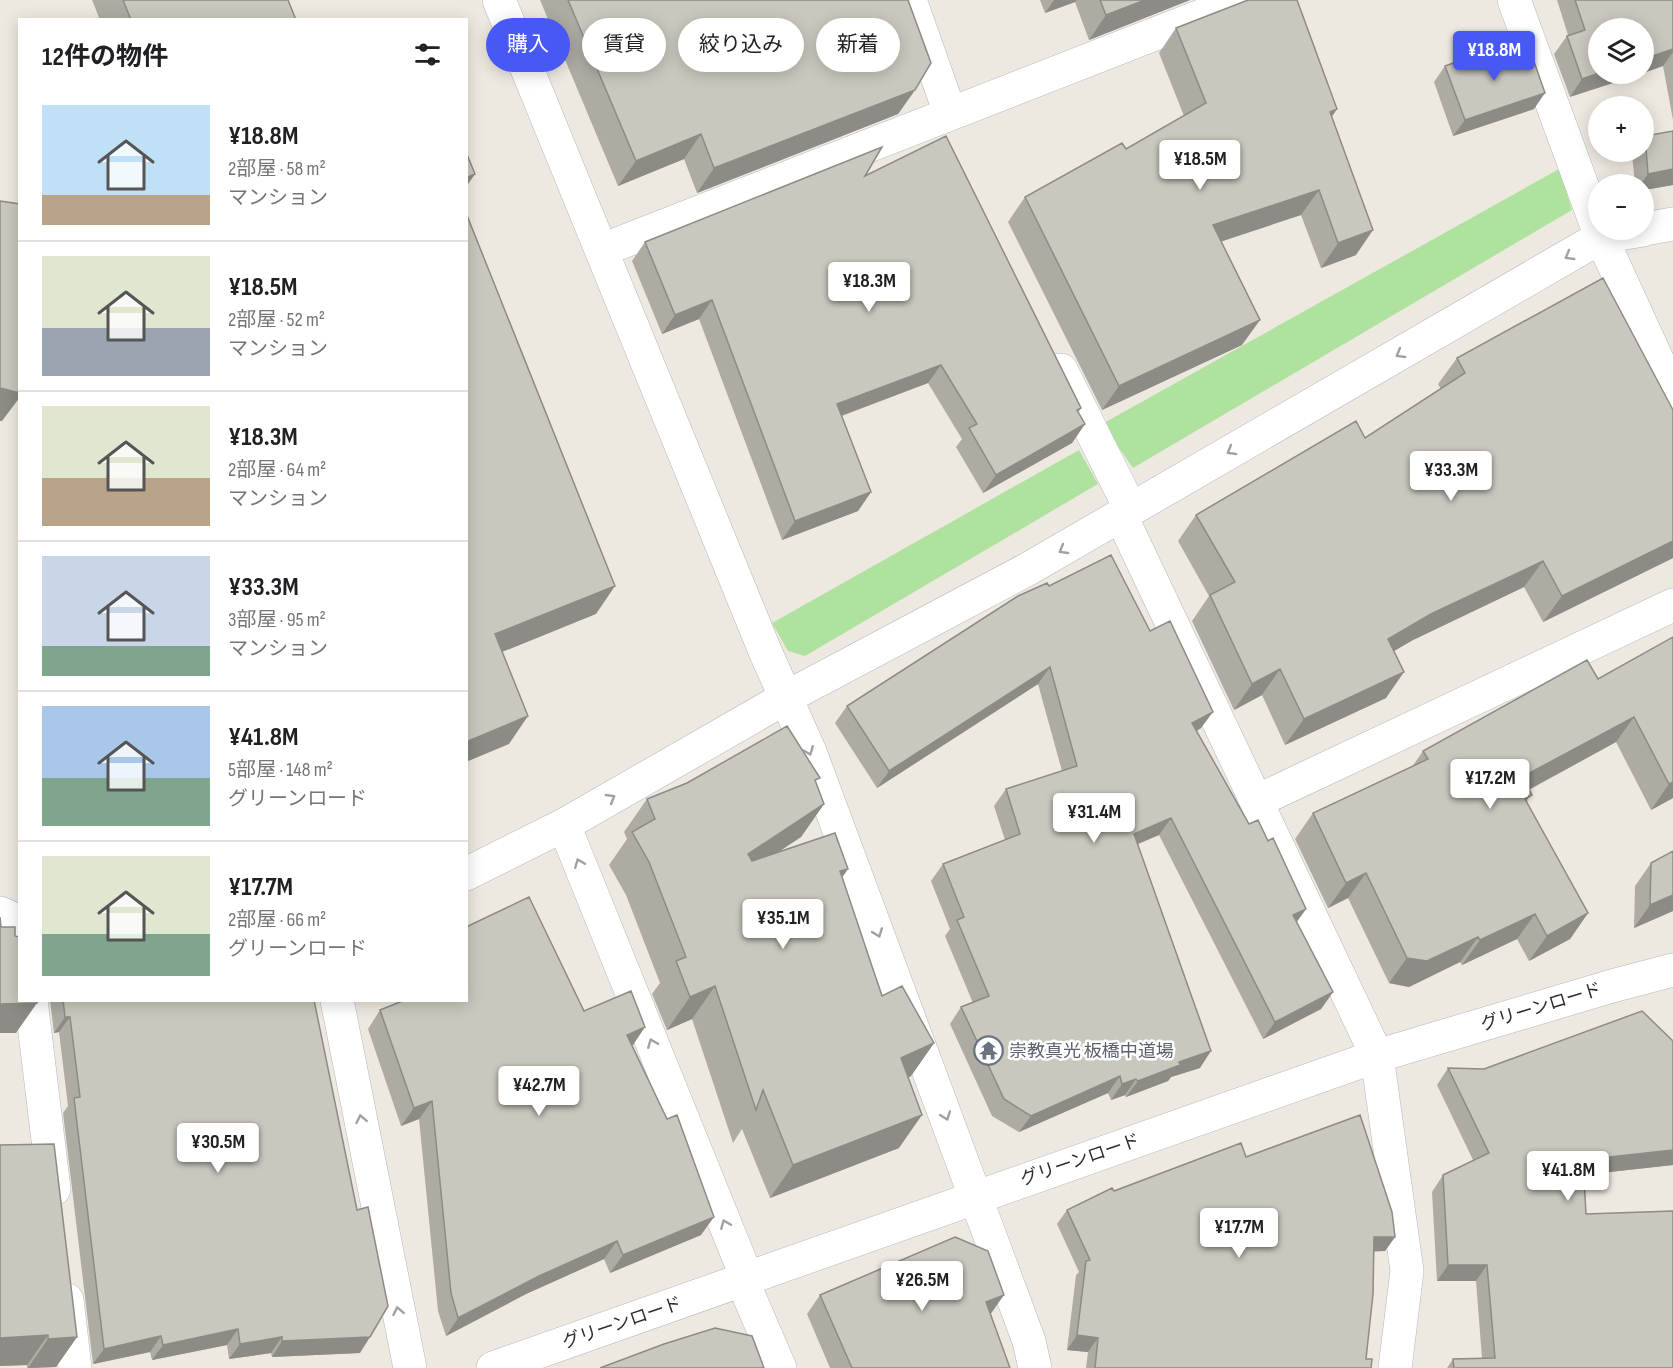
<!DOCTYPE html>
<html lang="ja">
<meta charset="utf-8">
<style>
body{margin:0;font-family:"Sofia Sans Condensed","Noto Sans JP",sans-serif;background:#f2f2f2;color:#202124;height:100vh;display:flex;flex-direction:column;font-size:22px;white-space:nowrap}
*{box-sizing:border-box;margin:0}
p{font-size:20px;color:#757577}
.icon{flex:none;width:33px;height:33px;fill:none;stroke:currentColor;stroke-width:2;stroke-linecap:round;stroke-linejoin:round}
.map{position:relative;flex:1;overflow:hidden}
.sheet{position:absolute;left:18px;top:18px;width:450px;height:984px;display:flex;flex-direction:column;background:#fff;border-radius:0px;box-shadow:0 3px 15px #0003}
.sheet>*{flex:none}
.banner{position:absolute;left:486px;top:18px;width:570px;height:54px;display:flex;gap:12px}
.controls{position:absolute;left:1588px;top:18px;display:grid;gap:12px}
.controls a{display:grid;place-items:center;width:66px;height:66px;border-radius:50%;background:#fff;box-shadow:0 3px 15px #0003;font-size:30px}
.price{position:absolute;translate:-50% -51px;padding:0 14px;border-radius:6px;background:#fff;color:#222;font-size:20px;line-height:39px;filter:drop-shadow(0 2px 3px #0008)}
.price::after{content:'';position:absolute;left:50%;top:36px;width:18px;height:14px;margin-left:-9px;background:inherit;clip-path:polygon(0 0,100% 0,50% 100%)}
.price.on{background:#4758f5;color:#fff}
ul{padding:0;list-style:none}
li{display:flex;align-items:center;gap:18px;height:150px;padding:0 24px}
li+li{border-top:2px solid #e0e0e0}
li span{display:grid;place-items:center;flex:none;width:168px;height:120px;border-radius:0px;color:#555}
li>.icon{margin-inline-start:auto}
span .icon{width:72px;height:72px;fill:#fffc;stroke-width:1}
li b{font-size:26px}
h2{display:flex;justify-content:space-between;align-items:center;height:72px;padding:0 24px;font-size:26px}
.chip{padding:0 21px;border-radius:27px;background:#fff;box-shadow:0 3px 15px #0003;font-size:21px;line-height:54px}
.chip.on{background:#4758f5;color:#fff}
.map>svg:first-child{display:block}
.green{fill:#b0e29f}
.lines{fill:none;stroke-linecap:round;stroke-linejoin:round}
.minor-casing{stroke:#b4b5c0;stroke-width:34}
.minor{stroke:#fff;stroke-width:33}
.wall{fill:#aeaba3}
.shaded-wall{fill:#8d8b85}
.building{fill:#cac7be;stroke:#8d8b85;stroke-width:1.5}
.oneway{stroke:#a0a0a0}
.labels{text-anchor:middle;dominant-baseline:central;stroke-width:5;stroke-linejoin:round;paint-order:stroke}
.street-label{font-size:18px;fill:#2d2d2d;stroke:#fff}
.worship-label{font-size:18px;fill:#5b616d;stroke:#fff;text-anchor:start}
</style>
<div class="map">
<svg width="1673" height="1368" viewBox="0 0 1673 1368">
<rect width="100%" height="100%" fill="#eee9e0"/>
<!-- green -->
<path class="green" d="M1559 169 1572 210 1133 468 1102 424Z
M1079 450 1098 484 805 656 788 651 772 623Z"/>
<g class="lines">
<defs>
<path id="minor" d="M499 0 765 651 810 752 1029 1341 1035 1368
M910 0 950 113
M1514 0 1601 237 1673 394
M1644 229 1673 224
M602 250 1242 0
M1061 370 1131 510
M1121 516 1377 1056 1407 1271 1395 1368
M1257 801 1673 605
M564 825 747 1278
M466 874 564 825 787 697 1028 569 1601 237 1643 230
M0 913 20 922
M31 1000 54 1189
M337 1000 410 1368
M742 1280 780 1368
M67 1300 75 1368
M493 1368 1377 1056 1612 986 1673 970"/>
</defs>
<!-- minor casing -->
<use href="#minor" class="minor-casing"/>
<!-- minor -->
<use href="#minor" class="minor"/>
</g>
<!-- wall -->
<path class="wall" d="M92 0H288L296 20H100Z
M540 0H908L915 90 898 114 697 193 684 159 618 186Z
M1040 0H1190L1089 40 1075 2 1045 13Z
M1557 0H1673V120L1663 66 1599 74 1570 97 1554 54 1567 36 1568 35Z
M1176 28 1337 109 1332 116 1356 255 1321 268 1301 215 1221 241 1242 345 1102 410 1008 222 1025 197 1126 149 1184 116 1159 53Z
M1445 66 1534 109 1453 136 1434 82Z
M1673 131V185L1644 190V184H1635L1632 154 1634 152H1644V137L1645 136Z
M865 176 1081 408 1078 413 1085 424 1072 443 983 493 956 447 962 439 928 383 842 416 871 492 858 511 782 540 699 319 662 334 632 261 645 242Z
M1457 358 1673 410V558L1543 622 1524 587 1413 640 1394 651 1386 698 1285 745 1262 695 1234 710 1192 621 1209 596 1178 541 1196 515 1365 438 1441 389 1438 384Z
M1049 586 1150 631 1201 728 1197 731 1249 824 1268 841 1306 909 1297 922 1333 992 1321 1009 1263 1039 1159 835 1138 844 1200 1068 1171 1077 1168 1081 1126 1097 1125 1095 1111 1100 1108 1093 1019 1132 992 1116 950 1024 961 1007 973 1003 945 936 950 929 931 881 943 864 1005 840 994 806 1006 789 1062 771 1038 684 877 788 835 723 847 706Z
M1673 637V798L1651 810 1616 742 1529 790 1527 803 1588 913 1570 939 1529 961 1517 939 1462 965 1460 962 1409 987 1389 983 1348 898 1328 908 1295 839 1313 813 1412 767 1423 751 1598 679Z
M816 784 824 804 801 837 778 852 848 869 842 877 882 996 934 1043 911 1076 908 1078 899 1148 770 1198 742 1129 733 1143 692 1019 667 1030 652 994 660 983 626 895 609 865 627 839 624 832 647 799Z
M1651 863 1673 911 1634 928 1635 886Z
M50 1000H314L360 1353 272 1357 271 1353 229 1359 227 1345 152 1360 150 1352 93 1364 63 1113 68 1106 59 1032 54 1033Z
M380 1010 584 1011 645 1027 632 1045 701 1235 610 1273 604 1259 526 1294 446 1336 438 1311 419 1119 401 1126 368 1029Z
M1673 1041V1165L1584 1175 1586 1214 1673 1368H1447L1453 1359 1482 1358 1476 1281H1437L1432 1192 1443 1175 1473 1160 1437 1085 1448 1068 1484 1069Z
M0 1145 77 1337 56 1367 27 1368V1365L0 1366Z
M1246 1157 1395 1237 1385 1251H1373L1366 1359 1371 1368H1086L1088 1352 1067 1350 1076 1275 1079 1272 1057 1224 1067 1210 1114 1191Z
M820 1295 991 1314 1010 1368H830L807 1314Z"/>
<!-- shaded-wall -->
<path class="shaded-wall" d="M1054 0H1077L1075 2 1045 13Z
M1145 0H1190L1089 40 1106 15Z
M1673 49V52L1663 66 1644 73V59Z
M1599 73 1641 74 1570 97 1582 79Z
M915 90 898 114 697 193 714 168Z
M1545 93 1534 109 1453 136 1465 120Z
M1337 109 1320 134 1330 112Z
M701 134 684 159 618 186 636 161Z
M1673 169V185L1644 190V184H1641L1648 174Z
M475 174 466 187V178Z
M1319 190 1301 215 1196 250 1213 225Z
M1373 230 1356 255 1321 268 1338 243Z
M712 300 699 319 662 334 675 315Z
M1260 320 1242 345 1102 410 1119 386Z
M941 365 928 383 824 422 837 404Z
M0 388 20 393V397L2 421H0Z
M1085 424 1072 443 983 493 996 475Z
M871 492 858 511 782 540 795 521Z
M1673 541V558L1543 622 1562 596Z
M1543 561 1524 587 1413 640 1370 665 1388 639 1431 614Z
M615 586 596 614 475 663 495 634Z
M1050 667 1038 684 877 788 889 771Z
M1280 669 1262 695 1234 710 1252 684Z
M1404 672 1386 698 1285 745 1304 719Z
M1213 712 1201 728 1181 740 1192 723Z
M528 716 509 744 466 762V742Z
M1634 717 1616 742 1504 803 1522 777Z
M1673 782V798L1651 810 1669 784Z
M824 804 801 837 725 887 748 854Z
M1171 818 1159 835 1123 850 1134 834Z
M848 869 825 902 840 871Z
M1366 873 1348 898 1328 908 1346 883Z
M1673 895V911L1634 928 1650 905Z
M1306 909 1294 925 1293 915Z
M1588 913 1570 939 1529 961 1547 936Z
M1535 914 1517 939 1462 965 1480 940Z
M1478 937 1460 962 1409 987 1389 983 1407 958Z
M715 986 692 1019 667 1030 690 997Z
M1333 992 1321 1009 1263 1039 1275 1022Z
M37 1003 16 1033H0V1004Z
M65 1017H70L59 1032 54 1033Z
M645 1027 633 1045 614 1053 627 1035Z
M934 1043 911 1076 877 1091 901 1058Z
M1211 1051 1200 1068 1171 1077 1168 1081 1126 1097 1138 1081 1179 1062Z
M1120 1076 1108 1093 1019 1132 1031 1116Z
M1136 1079 1125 1095 1111 1100 1122 1084Z
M432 1101 419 1119 401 1126 414 1108Z
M922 1115 899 1148 770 1198 793 1165Z
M1673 1150V1165L1572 1176 1583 1160Z
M714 1217 701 1235 610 1273 623 1255Z
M1374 1237H1395L1385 1251 1364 1252Z
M617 1241 604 1259 526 1294 446 1336 458 1318 539 1276Z
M1448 1265H1487L1476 1281H1437Z
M1004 1295 990 1315 986 1302Z
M238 1329 227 1345 152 1360 163 1345Z
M48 1335 27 1365 0 1366V1338Z
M1077 1335 1098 1338 1088 1352 1067 1350Z
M161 1336 150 1352 93 1364 104 1349Z
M77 1337 56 1367 28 1368 48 1339Z
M282 1337 271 1353 229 1359 240 1344Z
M370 1337 360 1353 272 1357 282 1341Z"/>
<!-- building -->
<path class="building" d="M123 0H288L296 20H131Z
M568 0H908L931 63 915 90 714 168 701 134 636 161Z
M1100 0H1145L1106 15Z
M1248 0H1297L1337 109 1330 112 1373 230 1338 243 1319 190 1213 225 1260 320 1119 386 1025 197 1122 143 1126 149 1206 103 1176 28Z
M1575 0H1673V49L1644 59V28H1599V73L1582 79 1567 36 1585 30Z
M1530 50 1545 93 1465 120 1445 66 1487 51 1491 63Z
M1673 131V169L1648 174 1645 136Z
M946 136 1081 408 1077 410 1085 424 996 475 969 428 977 424 941 365 837 404 871 492 795 521 712 300 675 315 645 242 882 147 865 176Z
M466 152 475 174 466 178Z
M0 201 20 204V393L0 388Z
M466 213 615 586 495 634 528 716 466 742Z
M1603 278 1673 410V541L1562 596 1543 561 1431 614 1388 639 1404 672 1304 719 1280 669 1252 684 1210 595 1235 582 1196 515 1356 421 1365 438 1465 373 1457 358Z
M1111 555 1150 631 1170 621 1213 712 1192 723 1249 824 1258 820 1268 841 1273 838 1306 909 1293 915 1333 992 1275 1022 1171 818 1134 834 1211 1051 1179 1062 1180 1065 1138 1081 1136 1079 1122 1084 1120 1076 1031 1116 1004 1099 961 1007 989 996 957 920 964 917 943 864 1020 834 1006 789 1077 766 1050 667 889 771 847 706 1018 596 1047 583 1049 586Z
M1673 637V782L1669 784 1634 717 1522 777 1532 795 1525 799 1588 913 1547 936 1535 914 1480 940 1478 937 1427 961 1407 958 1366 873 1346 883 1313 813 1428 759 1423 751 1587 660 1598 679Z
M787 726 820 778 815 780 824 804 748 854 752 861 835 833 848 869 840 871 882 996 902 986 934 1043 901 1058 922 1115 793 1165 763 1090 756 1110 715 986 690 997 676 961 686 957 649 862 632 832 655 819 647 799 687 783Z
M1673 851V895L1650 905 1651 863Z
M529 897 584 1011 631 991 645 1027 627 1035 667 1119 677 1115 714 1217 623 1255 617 1241 539 1276 458 1318 451 1293 432 1101 414 1108 380 1010 405 1000H466V927Z
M0 917 1 927H15V936L20 937V1000H37V1003L0 1004Z
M63 1000H314L357 1210 368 1207 388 1306 370 1337 282 1341V1337L240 1344 238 1329 163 1345 161 1336 104 1349 74 1098 80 1097 70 1017H65Z
M1642 1011 1673 1041V1150L1583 1160 1586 1214 1673 1211V1368H1454L1453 1359 1495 1358 1487 1265H1448L1443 1175 1489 1153 1448 1068 1484 1069Z
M1360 1115 1392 1212 1395 1237H1374L1373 1294 1366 1359H1372L1371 1368H1095L1098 1338 1077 1335 1086 1261 1090 1260 1067 1210 1112 1188 1114 1191 1241 1143 1246 1157Z
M54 1144 77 1337 48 1339V1335L0 1338V1145Z
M955 1237 988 1251 1004 1295 986 1302 1010 1368H852L820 1295Z
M715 1328 752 1336 764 1368H600L664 1344Z"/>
<!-- one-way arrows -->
<defs><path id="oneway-chevron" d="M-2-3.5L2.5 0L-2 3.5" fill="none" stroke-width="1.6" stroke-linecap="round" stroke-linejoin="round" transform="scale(1.5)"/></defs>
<g class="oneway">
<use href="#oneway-chevron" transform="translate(1569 256) rotate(150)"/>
<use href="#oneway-chevron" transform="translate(1400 354) rotate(150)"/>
<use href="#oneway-chevron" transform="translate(1231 451) rotate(150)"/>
<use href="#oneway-chevron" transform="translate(1063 550) rotate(150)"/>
<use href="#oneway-chevron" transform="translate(809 751) rotate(68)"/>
<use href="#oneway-chevron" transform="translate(611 798) rotate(-30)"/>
<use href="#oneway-chevron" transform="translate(579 863) rotate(-112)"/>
<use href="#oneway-chevron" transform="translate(878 933) rotate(70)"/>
<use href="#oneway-chevron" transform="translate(652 1043) rotate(-112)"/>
<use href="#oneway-chevron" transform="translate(946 1116) rotate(70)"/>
<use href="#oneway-chevron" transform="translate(361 1119) rotate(-101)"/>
<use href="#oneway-chevron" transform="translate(725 1224) rotate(-112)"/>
<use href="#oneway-chevron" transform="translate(398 1311) rotate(-101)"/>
</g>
<!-- icons -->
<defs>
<symbol id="temple-ring" viewBox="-11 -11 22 22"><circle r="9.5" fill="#fff" stroke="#6b7280" stroke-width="1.5"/><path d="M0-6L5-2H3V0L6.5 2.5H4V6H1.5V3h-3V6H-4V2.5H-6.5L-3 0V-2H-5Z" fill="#6b7280"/></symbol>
</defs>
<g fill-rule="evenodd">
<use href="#temple-ring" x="972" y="1034" width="33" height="33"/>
</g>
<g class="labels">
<!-- street labels -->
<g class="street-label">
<text transform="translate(1541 1007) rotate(-17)">グリーンロード</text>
<text transform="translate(1080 1160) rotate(-19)">グリーンロード</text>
<text transform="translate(622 1323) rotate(-19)">グリーンロード</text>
</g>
<!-- worship labels -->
<g class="worship-label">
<text x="1009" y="1051">崇教真光 板橋中道場</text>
</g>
</g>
</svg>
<div class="controls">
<a><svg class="icon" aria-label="layers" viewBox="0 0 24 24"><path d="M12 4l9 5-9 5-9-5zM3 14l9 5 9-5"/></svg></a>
<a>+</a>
<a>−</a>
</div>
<b class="price on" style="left:1494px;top:82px">¥18.8M</b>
<b class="price" style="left:1200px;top:191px">¥18.5M</b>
<b class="price" style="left:869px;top:313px">¥18.3M</b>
<b class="price" style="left:1451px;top:502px">¥33.3M</b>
<b class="price" style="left:1490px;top:810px">¥17.2M</b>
<b class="price" style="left:1094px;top:844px">¥31.4M</b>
<b class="price" style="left:783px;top:950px">¥35.1M</b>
<b class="price" style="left:539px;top:1117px">¥42.7M</b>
<b class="price" style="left:218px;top:1174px">¥30.5M</b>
<b class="price" style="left:1568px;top:1202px">¥41.8M</b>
<b class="price" style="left:1239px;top:1259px">¥17.7M</b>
<b class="price" style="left:922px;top:1312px">¥26.5M</b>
<div class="banner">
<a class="chip on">購入</a>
<a class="chip">賃貸</a>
<a class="chip">絞り込み</a>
<a class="chip">新着</a>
</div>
<section class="sheet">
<h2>12件の物件<svg class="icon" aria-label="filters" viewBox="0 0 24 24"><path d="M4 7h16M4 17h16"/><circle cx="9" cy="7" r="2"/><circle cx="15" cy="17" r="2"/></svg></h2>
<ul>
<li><span style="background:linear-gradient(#bfe0f5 75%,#b9a48a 0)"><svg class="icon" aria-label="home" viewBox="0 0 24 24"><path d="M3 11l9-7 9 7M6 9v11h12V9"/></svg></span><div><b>¥18.8M</b><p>2部屋 · 58 m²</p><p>マンション</p></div></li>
<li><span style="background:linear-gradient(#dfe7d0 60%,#9aa5b1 0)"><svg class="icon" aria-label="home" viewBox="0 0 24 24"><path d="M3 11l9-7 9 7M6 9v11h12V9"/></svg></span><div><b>¥18.5M</b><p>2部屋 · 52 m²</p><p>マンション</p></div></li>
<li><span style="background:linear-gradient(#dfe7d0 60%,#b9a48a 0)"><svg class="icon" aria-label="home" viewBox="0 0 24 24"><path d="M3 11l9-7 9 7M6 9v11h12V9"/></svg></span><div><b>¥18.3M</b><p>2部屋 · 64 m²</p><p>マンション</p></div></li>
<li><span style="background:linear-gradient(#c9d6e8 75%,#7fa58c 0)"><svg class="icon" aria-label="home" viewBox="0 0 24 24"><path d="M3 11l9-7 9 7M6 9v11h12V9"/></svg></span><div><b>¥33.3M</b><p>3部屋 · 95 m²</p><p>マンション</p></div></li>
<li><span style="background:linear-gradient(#a9c7e8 60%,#7fa58c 0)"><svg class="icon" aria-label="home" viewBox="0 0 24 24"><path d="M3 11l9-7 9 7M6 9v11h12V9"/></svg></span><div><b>¥41.8M</b><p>5部屋 · 148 m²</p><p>グリーンロード</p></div></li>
<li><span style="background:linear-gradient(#dfe7d0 65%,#7fa58c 0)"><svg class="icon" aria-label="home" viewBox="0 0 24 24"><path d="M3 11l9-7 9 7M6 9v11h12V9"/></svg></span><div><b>¥17.7M</b><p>2部屋 · 66 m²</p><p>グリーンロード</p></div></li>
</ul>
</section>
</div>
